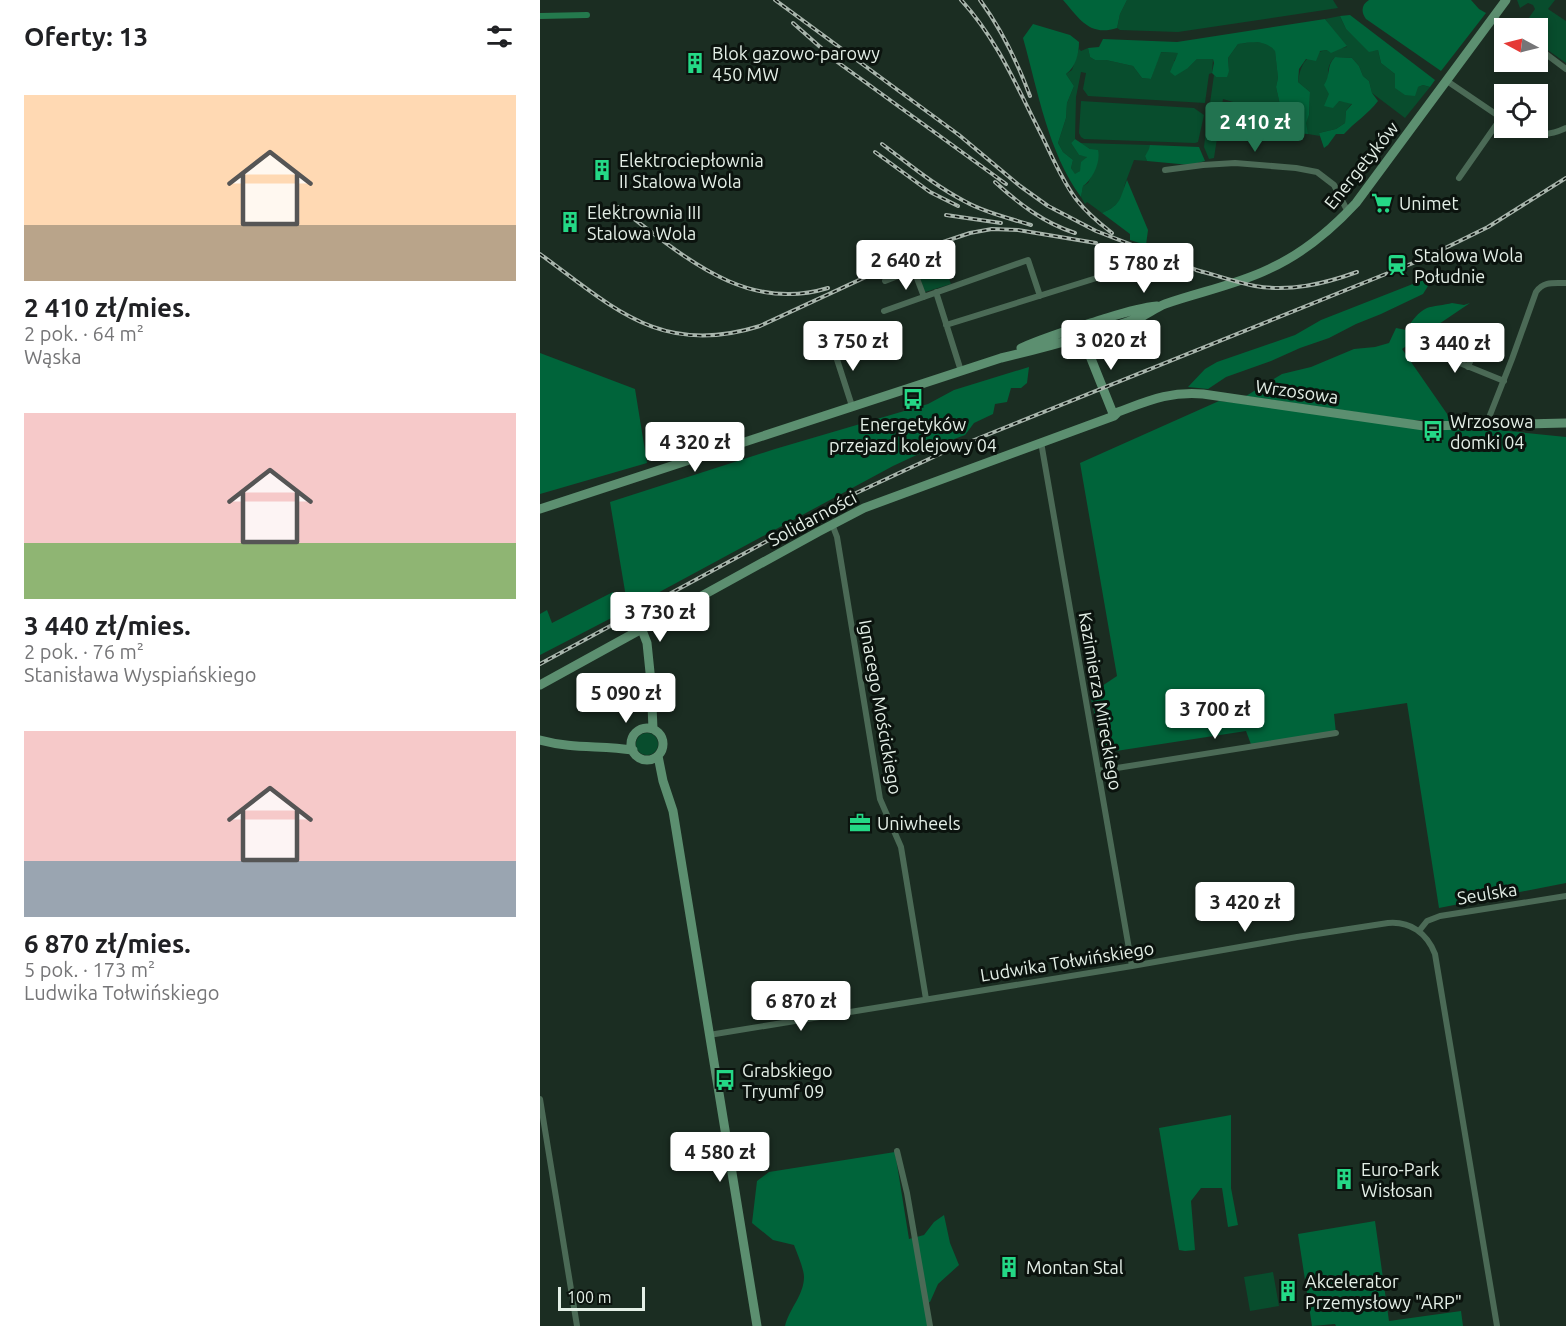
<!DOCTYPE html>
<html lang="pl">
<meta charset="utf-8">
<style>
body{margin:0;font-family:Ubuntu,sans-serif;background:#f2f2f2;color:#202124;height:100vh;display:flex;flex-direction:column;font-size:22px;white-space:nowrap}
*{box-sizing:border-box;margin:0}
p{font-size:20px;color:#757577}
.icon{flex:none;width:33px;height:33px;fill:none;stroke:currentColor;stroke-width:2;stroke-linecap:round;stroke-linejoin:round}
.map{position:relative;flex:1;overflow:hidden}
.drawer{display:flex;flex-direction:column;background:#fff;width:540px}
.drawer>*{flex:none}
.needle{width:39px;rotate:277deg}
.controls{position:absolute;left:954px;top:18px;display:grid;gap:12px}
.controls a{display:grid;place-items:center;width:54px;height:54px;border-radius:0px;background:#fff;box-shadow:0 3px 9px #0003;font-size:30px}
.scale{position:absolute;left:18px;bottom:15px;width:87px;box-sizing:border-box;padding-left:6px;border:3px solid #e4efe7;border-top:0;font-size:16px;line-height:21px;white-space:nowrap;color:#e4efe7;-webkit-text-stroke:4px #0b130e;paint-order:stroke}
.price{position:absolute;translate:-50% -51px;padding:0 14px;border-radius:6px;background:#fff;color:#222;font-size:20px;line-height:39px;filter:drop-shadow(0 2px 3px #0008)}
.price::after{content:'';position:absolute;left:50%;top:36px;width:18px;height:14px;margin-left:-9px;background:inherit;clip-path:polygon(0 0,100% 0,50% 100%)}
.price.current{background:#227350;color:#fff}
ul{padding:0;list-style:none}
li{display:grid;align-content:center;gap:12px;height:318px;padding:0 24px}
li span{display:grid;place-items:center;height:186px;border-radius:0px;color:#555}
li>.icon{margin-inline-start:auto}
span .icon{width:108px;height:108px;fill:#fffc;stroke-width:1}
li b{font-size:26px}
h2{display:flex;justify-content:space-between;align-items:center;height:72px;padding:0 24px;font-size:26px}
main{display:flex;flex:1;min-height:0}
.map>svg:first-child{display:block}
.green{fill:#084d2d}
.forest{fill:#00643a}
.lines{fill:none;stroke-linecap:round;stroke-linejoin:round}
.canal{stroke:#24794d;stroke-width:6}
.street{stroke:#4b6a56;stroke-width:6}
.secondary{stroke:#5c8f70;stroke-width:9}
.rail-casing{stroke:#a8b5ac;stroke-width:4}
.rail{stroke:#0b130e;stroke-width:1.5;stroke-dasharray:4.5;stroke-linecap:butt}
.labels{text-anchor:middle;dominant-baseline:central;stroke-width:6;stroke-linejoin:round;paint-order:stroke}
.poi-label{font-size:18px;fill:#e4efe7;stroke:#0b130e;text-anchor:start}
.street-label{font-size:18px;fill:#e4efe7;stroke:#0b130e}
</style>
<main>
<section class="drawer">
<h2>Oferty: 13<svg class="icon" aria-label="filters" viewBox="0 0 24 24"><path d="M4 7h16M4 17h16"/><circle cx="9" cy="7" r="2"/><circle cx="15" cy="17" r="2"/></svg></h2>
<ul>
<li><span style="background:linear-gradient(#ffd9b3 70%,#b9a48a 0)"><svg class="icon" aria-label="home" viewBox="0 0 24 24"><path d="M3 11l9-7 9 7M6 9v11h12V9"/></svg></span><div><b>2 410 zł/mies.</b><p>2 pok. · 64 m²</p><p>Wąska</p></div></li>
<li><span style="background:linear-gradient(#f6c9c9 70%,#8fb573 0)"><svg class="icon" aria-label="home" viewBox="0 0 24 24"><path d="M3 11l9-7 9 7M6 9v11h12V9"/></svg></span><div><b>3 440 zł/mies.</b><p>2 pok. · 76 m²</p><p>Stanisława Wyspiańskiego</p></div></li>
<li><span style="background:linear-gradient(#f6c9c9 70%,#9aa5b1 0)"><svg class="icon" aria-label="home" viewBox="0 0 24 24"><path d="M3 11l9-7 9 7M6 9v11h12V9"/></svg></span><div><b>6 870 zł/mies.</b><p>5 pok. · 173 m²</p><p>Ludwika Tołwińskiego</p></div></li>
</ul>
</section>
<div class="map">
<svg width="1026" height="1326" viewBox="0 0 1026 1326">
<rect width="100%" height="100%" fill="#1b2d22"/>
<!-- green -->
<path class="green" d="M587 0H793L798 8 638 32 580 30 577 28 580 14Z
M977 0H1015L1008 9 1026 21V63L998 43V28H982L995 9 993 5 988 3 980 8Z
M800 16 806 29 829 51 838 50 841 63 855 74 878 87 883 85 890 87 865 118 832 93 829 81 823 76 819 66 812 58 795 57C781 71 791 86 799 101L812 103 806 111 805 123 796 129 779 133 780 136 768 134 765 123 769 115 770 92 758 82C762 50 780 51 807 47L785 19Z
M714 42 727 43 735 50 738 78 736 87 740 105 742 132 728 129 730 113 683 99 674 158 669 159 664 147 665 138 674 75 676 77 683 76 689 71 688 58 698 44Z
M548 48 550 57 555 60H566L593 66 602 78 611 79 620 52 639 53 634 61 648 68 657 59H673L672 73 669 74 665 103 548 96 543 89 546 73 541 72 536 97 535 139 531 143 539 155 547 156 540 171 535 175 531 168 533 160 523 152 518 143 526 118 527 103 534 86 526 74 532 70 539 49 541 51Z
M541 101 654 108 664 115 658 142 655 143 544 139 541 137 539 133Z
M540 143 610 145V149L605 156 607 161 594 160C591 168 588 176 585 184 584 187 584 190 583 194 580 203 571 210 562 213L547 202 545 204 541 197 543 186 548 183 557 164 550 149Z
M405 269 411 284 385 292 380 278Z
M96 744a11 11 0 1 1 22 0a11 11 0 1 1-22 0Z
M733 1272 739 1306 710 1311 704 1277Z"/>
<!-- forest -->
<path class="forest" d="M523 0H587L580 14 577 28C549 37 539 18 523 0Z
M829 0H931L939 9 946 13 901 71 826 19C821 12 821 5 829 0Z
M810 15 895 80 890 87 883 85 878 87 875 96 865 95 855 88V74L841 63 838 50 829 52 806 29 800 16Z
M785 19 807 46 791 53 787 50 780 51 776 61 766 59 759 69 758 82 770 92 769 115 766 123 768 134 742 132 740 105 736 87 738 78 735 51C725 39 712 42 698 44L688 58 689 71 687 77H676L672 73 674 63 673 59H657L648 68 635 76 630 72 638 53 621 52 611 79 602 78 593 66 566 60H555L550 57 548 48 559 47 563 39 637 42Z
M493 24 530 35 539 42C539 53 536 67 526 74L534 86 527 103 526 118 518 143 523 152 533 160 531 168 535 174 540 171 541 162 547 157 539 155 531 143 535 139 550 149 558 150C561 161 553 179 543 186L541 197C508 152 498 91 483 38Z
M795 57 812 58 819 66 823 76 829 81 832 93 838 101C828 114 815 122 804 134H796L788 145 784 148 779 133 796 129 805 123 806 111 812 104 799 101 793 108 784 106 789 94 784 85C791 75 786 66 795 57Z
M610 145 659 147 665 161 650 165 607 161 605 156 609 149Z
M587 180 608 230 606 245 590 240V234L562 213C582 205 580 197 587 180Z
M883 280 888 286 883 294 841 314 816 324 789 338 760 348 731 361 686 377 668 389 648 387 665 369 677 362 755 335 781 320Z
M912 303 924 305 930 303 862 349 912 421 870 420 706 396 742 374 771 367 814 349 835 347 849 343 856 328 866 330C871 322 878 312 887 308 892 306 905 305 912 303Z
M0 353 95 389 107 463 0 494Z
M489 367 487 383 481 388H471L467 402 455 404 453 414 434 423 425 435 398 445 353 466 88 609 70 502 235 449 388 404 414 390Z
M679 401 1026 437V883L899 908 867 703 794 714 796 733 712 747 706 731 563 753 550 694 577 676 540 463Z
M73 592 81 613 0 655V614L7 610 12 623Z
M691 1115V1188L698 1225 688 1227 682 1188H661L651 1201 655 1250 645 1251 639 1250 619 1128Z
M355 1152 369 1239 384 1235 394 1222 404 1215 410 1243 419 1265 398 1284 390 1302 385 1304 390 1326H245C249 1309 264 1295 264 1277 264 1269 257 1253 254 1245L233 1240 212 1223 217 1181 229 1172Z
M835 1221 849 1321 921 1311 923 1326H796L795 1324 772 1326 758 1234Z"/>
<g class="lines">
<!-- canal -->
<path class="canal" d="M0 16 47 15"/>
<!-- street -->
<path class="street" d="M953 17 969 28
M998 48 1026 69
M907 81 963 119
M980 128C999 135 1007 137 1026 128
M625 170 663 165 695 163 756 168 777 172 794 185 808 212
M919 178 961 118
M345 281 368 272 375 273 384 297
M396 292 421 371
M344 311 488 260 500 296
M406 325 563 276
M887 338 905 357 964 381
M292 344 312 406
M928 367 944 326
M948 425 950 415 972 359 996 292C1003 281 1014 283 1026 283
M501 442 592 966
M292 524 297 537 340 799 361 847 386 999
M558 771 796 733
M879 931 887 921 900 916 1026 896
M169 1035 592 966 757 937 848 923C870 921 887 933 895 954L957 1326
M0 1099 37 1326
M357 1151 367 1193 390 1326"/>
<!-- secondary -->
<path class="secondary" d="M544 335 548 351 574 416
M481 348C506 337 532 329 557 321 577 315 596 308 617 306
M0 509 461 358C508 347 555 334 601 317 609 313 617 307 625 304 659 292 696 285 729 269 762 254 791 230 816 203L966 0
M102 630 107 643 111 682 113 729
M0 685 278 532 324 508 574 416 578 412C608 401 630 391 663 394L884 426 1026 423
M91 744a16 16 0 1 1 32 0a16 16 0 1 1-32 0Z
M0 740C33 749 60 745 93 750
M118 756 123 781 133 811 217 1326"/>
<defs>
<path id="rail" d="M235 0 419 135 480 186 508 206 556 231 662 272
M421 0C457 39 477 87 501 134 512 156 521 179 536 199 546 212 559 223 572 233
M440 0C462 30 477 61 490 96
M253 23 296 61 466 184
M342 144C369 164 395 186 426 202 446 213 469 218 491 225
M335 152 390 192 418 206
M455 182C479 204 504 223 535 233
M78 207C141 253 203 314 288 288
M406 215 461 223
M0 254C74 308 121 357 220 326L397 244 430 233 452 229 478 230 556 243
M656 270C676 275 695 282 715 286 750 292 784 284 817 272
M0 664 314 494 402 453 883 259 948 227 1026 178"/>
</defs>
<!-- rail casing -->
<use href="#rail" class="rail-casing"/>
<!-- rail -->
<use href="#rail" class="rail"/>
</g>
<!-- icons -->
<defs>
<symbol id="building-bare" viewBox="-9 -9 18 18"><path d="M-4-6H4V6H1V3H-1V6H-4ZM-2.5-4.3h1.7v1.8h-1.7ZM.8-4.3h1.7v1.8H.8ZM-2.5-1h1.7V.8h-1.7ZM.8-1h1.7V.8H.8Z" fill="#24d886" stroke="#0b130e" stroke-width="2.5" paint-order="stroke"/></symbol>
<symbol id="supermarket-bare" viewBox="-9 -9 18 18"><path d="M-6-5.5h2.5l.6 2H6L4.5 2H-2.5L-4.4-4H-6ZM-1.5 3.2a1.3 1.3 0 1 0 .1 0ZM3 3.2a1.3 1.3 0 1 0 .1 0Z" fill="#24d886" stroke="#0b130e" stroke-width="2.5" paint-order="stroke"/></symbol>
<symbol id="station-bare" viewBox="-9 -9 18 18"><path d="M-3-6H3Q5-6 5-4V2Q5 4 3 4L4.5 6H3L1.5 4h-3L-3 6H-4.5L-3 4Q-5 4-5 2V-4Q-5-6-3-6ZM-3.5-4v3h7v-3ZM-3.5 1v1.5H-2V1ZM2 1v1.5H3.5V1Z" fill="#24d886" stroke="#0b130e" stroke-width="2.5" paint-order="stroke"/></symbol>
<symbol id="bus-bare" viewBox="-9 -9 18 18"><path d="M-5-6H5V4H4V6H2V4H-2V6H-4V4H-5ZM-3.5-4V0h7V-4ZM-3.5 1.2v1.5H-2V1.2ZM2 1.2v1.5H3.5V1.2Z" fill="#24d886" stroke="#0b130e" stroke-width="2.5" paint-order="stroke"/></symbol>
<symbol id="office-bare" viewBox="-9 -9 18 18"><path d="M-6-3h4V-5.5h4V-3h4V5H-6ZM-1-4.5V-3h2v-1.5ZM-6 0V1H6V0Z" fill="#24d886" stroke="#0b130e" stroke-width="2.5" paint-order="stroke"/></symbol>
</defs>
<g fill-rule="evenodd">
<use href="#building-bare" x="140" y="48" width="30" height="30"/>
<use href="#building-bare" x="47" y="155" width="30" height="30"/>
<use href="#supermarket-bare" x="827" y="188" width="30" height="30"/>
<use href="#building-bare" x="15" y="207" width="30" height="30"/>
<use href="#station-bare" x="842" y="250" width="30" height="30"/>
<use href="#bus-bare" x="358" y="384" width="30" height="30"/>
<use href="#bus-bare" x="878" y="416" width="30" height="30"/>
<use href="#office-bare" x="305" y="808" width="30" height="30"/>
<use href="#bus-bare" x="170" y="1065" width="30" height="30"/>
<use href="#building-bare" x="789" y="1164" width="30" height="30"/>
<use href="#building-bare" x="454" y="1252" width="30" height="30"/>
<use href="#building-bare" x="733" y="1276" width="30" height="30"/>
</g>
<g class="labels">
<!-- poi labels -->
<g class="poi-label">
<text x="172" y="53">Blok gazowo-parowy<tspan x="172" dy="21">450 MW</tspan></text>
<text x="79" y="160">Elektrociepłownia<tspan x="79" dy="21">II Stalowa Wola</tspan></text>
<text x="859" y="203">Unimet</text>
<text x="47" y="212">Elektrownia III<tspan x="47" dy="21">Stalowa Wola</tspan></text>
<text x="874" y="255">Stalowa Wola<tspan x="874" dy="21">Południe</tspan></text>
<text x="910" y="421">Wrzosowa<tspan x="910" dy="21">domki 04</tspan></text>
<text x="373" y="424" text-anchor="middle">Energetyków<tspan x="373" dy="21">przejazd kolejowy 04</tspan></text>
<text x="337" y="823">Uniwheels</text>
<text x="202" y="1070">Grabskiego<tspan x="202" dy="21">Tryumf 09</tspan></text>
<text x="821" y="1169">Euro-Park<tspan x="821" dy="21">Wisłosan</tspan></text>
<text x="486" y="1267">Montan Stal</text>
<text x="765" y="1281">Akcelerator<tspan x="765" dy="21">Przemysłowy "ARP"</tspan></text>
</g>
<!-- street labels -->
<g class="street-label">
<text transform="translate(821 165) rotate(-51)">Energetyków</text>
<text transform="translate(757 391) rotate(8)">Wrzosowa</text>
<text transform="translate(272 518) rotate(-28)">Solidarności</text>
<text transform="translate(561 701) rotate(80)">Kazimierza Mireckiego</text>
<text transform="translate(341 707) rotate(80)">Ignacego Mościckiego</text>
<text transform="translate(947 893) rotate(-9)">Seulska</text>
<text transform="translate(527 961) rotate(-9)">Ludwika Tołwińskiego</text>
</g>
</g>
</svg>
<div class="controls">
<a><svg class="needle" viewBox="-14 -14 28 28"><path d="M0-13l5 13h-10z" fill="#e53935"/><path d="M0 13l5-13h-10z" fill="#757577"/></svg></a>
<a><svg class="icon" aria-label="locate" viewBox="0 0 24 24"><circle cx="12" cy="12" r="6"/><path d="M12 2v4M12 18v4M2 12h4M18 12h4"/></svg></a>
</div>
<div class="scale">100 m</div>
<b class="price current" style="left:715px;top:153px">2 410 zł</b>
<b class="price" style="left:366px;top:291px">2 640 zł</b>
<b class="price" style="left:604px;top:294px">5 780 zł</b>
<b class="price" style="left:571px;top:371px">3 020 zł</b>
<b class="price" style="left:313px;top:372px">3 750 zł</b>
<b class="price" style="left:915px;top:374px">3 440 zł</b>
<b class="price" style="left:155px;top:473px">4 320 zł</b>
<b class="price" style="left:120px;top:643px">3 730 zł</b>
<b class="price" style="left:86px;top:724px">5 090 zł</b>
<b class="price" style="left:675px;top:740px">3 700 zł</b>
<b class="price" style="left:705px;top:933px">3 420 zł</b>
<b class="price" style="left:261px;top:1032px">6 870 zł</b>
<b class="price" style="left:180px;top:1183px">4 580 zł</b>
</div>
</main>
